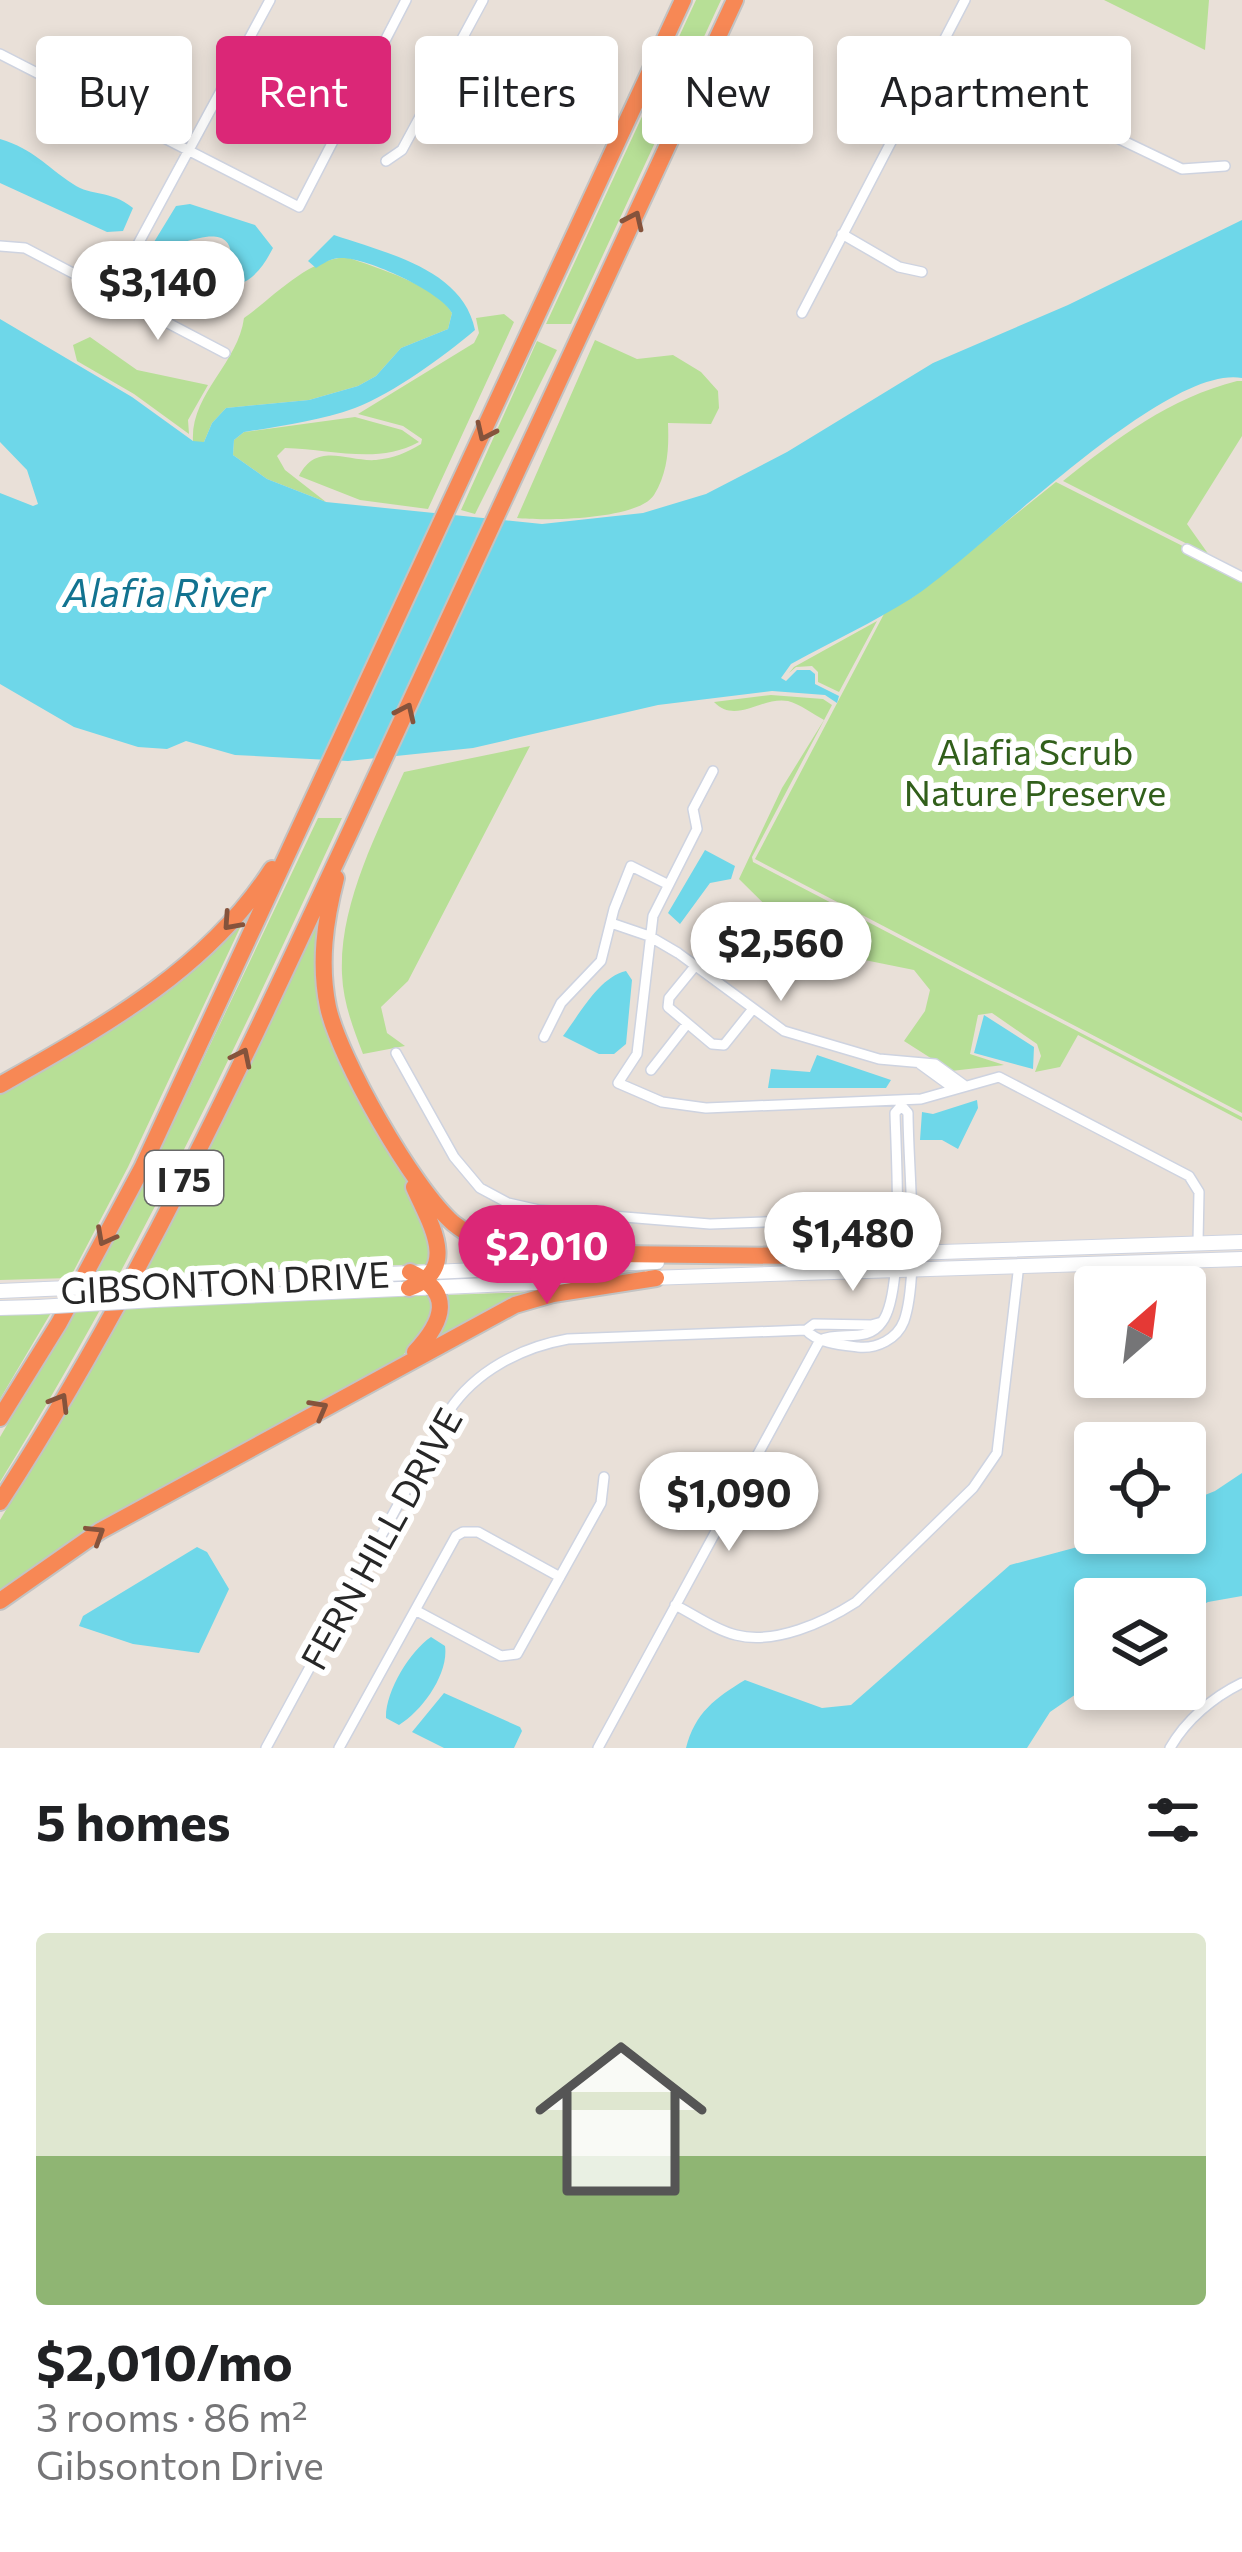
<!DOCTYPE html>
<meta charset="utf-8">
<style>
body{margin:0;font-family:Commissioner,sans-serif;background:#f2f2f2;color:#202124;height:100vh;display:flex;flex-direction:column;font-size:45px;white-space:nowrap}
*{box-sizing:border-box;margin:0}
p{font-size:39px;color:#757577}
.icon{flex:none;width:66px;height:66px;fill:none;stroke:currentColor;stroke-width:2;stroke-linecap:round;stroke-linejoin:round}
.map{position:relative;height:1748px;overflow:hidden}
.side{display:flex;flex-direction:column;background:#fff;flex:1}
.side>*{flex:none}
.hud{position:absolute;left:36px;top:36px;width:1170px;height:108px;display:flex;gap:24px}
.needle{width:78px;rotate:28deg}
.buttons{position:absolute;left:1074px;top:1266px;display:grid;gap:24px}
.buttons a{display:grid;place-items:center;width:132px;height:132px;border-radius:12px;background:#fff;box-shadow:0 6px 18px #0003;font-size:60px}
.price{position:absolute;translate:-50% -102px;padding:0 27px;border-radius:42px;background:#fff;color:#222;font-size:39px;line-height:78px;filter:drop-shadow(0 3px 6px #0008)}
.price::after{content:'';position:absolute;left:50%;top:72px;width:36px;height:27px;margin-left:-18px;background:inherit;clip-path:polygon(0 0,100% 0,50% 100%)}
.price.on{background:#db2777;color:#fff}
ul{padding:0;list-style:none}
li{display:grid;align-content:center;gap:24px;height:636px;padding:0 36px}
li span{display:grid;place-items:center;height:372px;border-radius:12px;color:#555}
li>.icon{margin-inline-start:auto}
span .icon{width:216px;height:216px;fill:#fffc;stroke-width:1}
li b{font-size:51px}
h2{display:flex;justify-content:space-between;align-items:center;height:144px;padding:0 36px;font-size:51px}
.pill{padding:0 42px;border-radius:12px;background:#fff;box-shadow:0 6px 18px #0003;font-size:42px;line-height:108px}
.pill.on{background:#db2777;color:#fff}
.map>svg:first-child{display:block}
.green{fill:#b7df96}
.water{fill:#6ed7e9}
.lines{fill:none;stroke-linecap:round;stroke-linejoin:round}
.minor-casing{stroke:#ced3e0;stroke-width:12}
.secondary-casing{stroke:#ced3e0;stroke-width:16}
.motorway-casing{stroke:#c3c3c3;stroke-width:20}
.minor{stroke:#fff;stroke-width:9}
.secondary{stroke:#fff;stroke-width:14}
.motorway{stroke:#f78855;stroke-width:16}
.secondary-bridge-casing{stroke:#ced3e0;stroke-width:16;stroke-linecap:butt}
.secondary-bridge{stroke:#fff;stroke-width:14}
.oneway{stroke:#85533c}
.labels{text-anchor:middle;dominant-baseline:central;stroke-width:12;stroke-linejoin:round;paint-order:stroke}
.shield{fill:#fff;stroke:#686868;stroke-width:3}
.shield-label{font-size:33px;font-weight:bold;fill:#272727}
.park-label{font-size:36px;fill:#315f1b;stroke:#fff}
.street-label{font-size:36px;fill:#272727;stroke:#fff}
.water-label{font-size:39px;font-style:italic;fill:#127390;stroke:#fff}
</style>
<div class="map">
<svg width="1242" height="1748" viewBox="0 0 1242 1748">
<rect width="100%" height="100%" fill="#e9e0d8"/>
<!-- green -->
<path class="green" d="M696 0H721L571 324H546Z
M1104 0H1209L1205 50Z
M347 257C376 268 437 285 452 313L448 329 401 348 376 376 358 386 309 400 226 408 212 423 204 442H193C190 394 238 364 244 318 274 297 307 259 347 257Z
M504 314 514 322 428 509 360 500 299 476C317 441 347 462 376 460 394 458 406 453 421 444L422 439 403 426 358 414 474 343 479 333 476 318Z
M90 337 137 370 208 385 188 420 189 434 134 394 77 361 73 345Z
M595 340 637 359 673 355 701 372 718 391 719 408 711 424 668 423C669 448 668 472 654 495 638 520 544 521 517 518Z
M537 341 557 350 475 514 461 510Z
M1237 381H1242V436L1187 524 1209 555 1063 481C1117 438 1170 398 1237 381Z
M355 417 402 430 419 442C377 465 332 449 285 448L277 456 285 470 326 502 267 479 233 455 234 440 244 432Z
M1056 482 1242 576V1113L755 859 885 612 913 597Z
M877 621 839 692 818 682V672L812 666 796 667 789 673 794 667Z
M771 695 823 699 832 705 752 857 753 862 1242 1117V1121L1078 1035 1060 1067 1035 1072 1041 1056 1037 1044 992 1013 978 1015 970 1054 1004 1065 951 1071 904 1041 925 1011 930 990 914 970 810 949 739 879 782 788 824 720C813 714 800 704 788 701 762 696 736 725 714 702Z
M530 746 408 981 381 1007 387 1033 405 1046 363 1054C353 1028 343 1002 342 974 339 905 377 833 404 772Z
M318 818H342C236 1048 133 1266 0 1482V1437L99 1267 153 1165Z
M320 912 325 998 428 1226 433 1240 428 1264 144 1274 226 1115Z
M246 915 128 1167 70 1278 0 1280V1093L59 1060Z
M534 1292 429 1348 446 1295Z
M435 1295 436 1309 402 1357 0 1597V1520L126 1308Z
M52 1311 0 1399V1313Z"/>
<!-- water -->
<path class="water" d="M0 139C35 150 44 165 73 184 92 197 109 189 133 208L123 231 107 232 0 183Z
M190 204 255 225 273 248C264 265 255 279 237 285L227 280C228 273 231 266 231 259 233 217 181 246 162 248L154 242 176 206Z
M1242 220V378C1164 364 982 552 912 598 874 622 831 642 791 664L781 678 786 681 797 670H810L815 674V684L839 696 837 703 825 695 772 691 658 705 473 748 348 761 235 755 186 741 167 749 138 747 74 727 0 684V493L33 506 38 504 27 470 0 442V319L132 397 193 441 204 442 212 423 226 408 309 400 358 386 376 376 401 348 448 329 452 313C440 291 367 258 342 258 332 257 324 263 316 268L308 261 334 235C386 253 463 269 475 330 443 357 394 393 355 408 319 421 281 426 244 432L234 440 233 455 267 479 326 502 542 524 643 513 706 494 787 452 933 363 1068 305Z
M705 850 735 866 731 879 710 883 680 924 668 913Z
M626 971 632 980 626 1044 614 1054H599L563 1036C579 1015 599 977 626 971Z
M984 1015 1034 1047 1033 1069 974 1053Z
M817 1055 891 1080 886 1088H768L771 1069 810 1072Z
M977 1100 978 1108 958 1149 942 1140H920L922 1112 933 1114Z
M1242 1473V1596L1208 1602 1185 1614V1599H1095V1681L1050 1712 1027 1748H686C695 1713 715 1698 745 1680L822 1708 851 1705 1010 1565 1085 1545 1112 1533H1185V1503L1215 1491Z
M197 1547 207 1552 229 1589 199 1653 133 1644 79 1626 83 1616Z
M431 1637 445 1646C449 1674 422 1711 399 1725L386 1718C385 1692 410 1651 431 1637Z
M444 1693 520 1727 522 1731 514 1748H444L412 1732Z"/>
<g class="lines">
<defs>
<path id="minor" d="M938 52 1182 169 1225 166
M0 54 299 207 406 0
M386 161 402 150 483 0
M842 234 899 267 922 272
M0 246 25 248 225 353
M111 294 270 0
M802 313 965 0
M1187 549 1242 577
M713 771 693 809 697 829 653 916 637 1054 618 1083 662 1102 706 1108 921 1099 999 1077 1189 1176 1199 1192 1198 1242
M611 923 649 936 678 953 784 1031 879 1059 935 1064 964 1085
M696 965 669 998 668 1007 712 1044 724 1045 752 1010
M544 1037 561 1003 601 961 614 909 631 866 667 884
M396 1053 454 1157 480 1188 508 1203 539 1210 710 1224 898 1217
M920 1064 953 1088
M651 1070 687 1024
M806 1330C817 1343 841 1345 858 1347 877 1349 897 1339 904 1321 920 1275 908 1165 908 1113L901 1105
M675 1605C695 1615 715 1630 736 1635 775 1645 825 1622 856 1602L973 1488 997 1453 1019 1264
M415 1610 501 1656 517 1654 601 1503 604 1477
M266 1748 449 1411C475 1371 522 1347 568 1339L806 1330 814 1324 871 1325 882 1322C905 1293 896 1154 895 1113L901 1106
M339 1748 456 1536 463 1532H478L560 1577
M598 1748 820 1340C841 1330 867 1344 882 1322
M1170 1748C1186 1720 1213 1697 1242 1683"/>
<path id="secondary" d="M787 1257 1242 1242
M648 1278 1242 1259
M165 1284 657 1262
M0 1291 45 1289
M155 1300 601 1280
M0 1308 38 1307"/>
<path id="motorway" d="M336 878C325 921 319 963 328 1007 339 1058 413 1188 453 1223 475 1241 502 1250 530 1253L797 1256
M0 1085C102 1027 207 970 272 869
M410 1272C454 1292 444 1321 415 1352
M409 1288C461 1269 429 1222 414 1187
M0 1418 59 1323 142 1168 683 0
M0 1502C140 1287 249 1049 357 817 482 544 610 273 735 0
M0 1601 100 1531 515 1305 553 1294 656 1278"/>
</defs>
<!-- minor casing -->
<use href="#minor" class="minor-casing"/>
<!-- secondary casing -->
<use href="#secondary" class="secondary-casing"/>
<!-- motorway casing -->
<use href="#motorway" class="motorway-casing"/>
<!-- minor -->
<use href="#minor" class="minor"/>
<!-- secondary -->
<use href="#secondary" class="secondary"/>
<!-- motorway -->
<use href="#motorway" class="motorway"/>
<defs>
<path id="secondary-bridge" d="M45 1289 165 1284
M38 1307 155 1300"/>
</defs>
<!-- secondary-bridge casing -->
<use href="#secondary-bridge" class="secondary-bridge-casing"/>
<!-- secondary-bridge -->
<use href="#secondary-bridge" class="secondary-bridge"/>
</g>
<!-- one-way arrows -->
<defs><path id="oneway-chevron" d="M-2-3.5L2.5 0L-2 3.5" fill="none" stroke-width="1.6" stroke-linecap="round" stroke-linejoin="round" transform="scale(3)"/></defs>
<g class="oneway">
<use href="#oneway-chevron" transform="translate(634 220) rotate(-65)"/>
<use href="#oneway-chevron" transform="translate(485 432) rotate(115)"/>
<use href="#oneway-chevron" transform="translate(406 712) rotate(-65)"/>
<use href="#oneway-chevron" transform="translate(231 922) rotate(132)"/>
<use href="#oneway-chevron" transform="translate(242 1057) rotate(-64)"/>
<use href="#oneway-chevron" transform="translate(105 1237) rotate(118)"/>
<use href="#oneway-chevron" transform="translate(60 1402) rotate(-59)"/>
<use href="#oneway-chevron" transform="translate(319 1409) rotate(-29)"/>
<use href="#oneway-chevron" transform="translate(96 1534) rotate(-32)"/>
</g>
<g class="labels">
<!-- shield labels -->
<rect class="shield" x="145" y="1151" width="78" height="54" rx="9"/>
<g class="shield-label">
<text x="184" y="1178">I 75</text>
</g>
<!-- park labels -->
<g class="park-label">
<text x="1035" y="750">Alafia Scrub<tspan x="1035" dy="41">Nature Preserve</tspan></text>
</g>
<!-- street labels -->
<g class="street-label">
<text transform="translate(225 1281) rotate(-3)">GIBSONTON DRIVE</text>
<text transform="translate(380 1538) rotate(-61)">FERN HILL DRIVE</text>
</g>
<!-- water labels -->
<g class="water-label">
<text x="164" y="591">Alafia River</text>
</g>
</g>
</svg>
<div class="buttons">
<a><svg class="needle" viewBox="-14 -14 28 28"><path d="M0-13l5 13h-10z" fill="#e53935"/><path d="M0 13l5-13h-10z" fill="#757577"/></svg></a>
<a><svg class="icon" aria-label="locate" viewBox="0 0 24 24"><circle cx="12" cy="12" r="6"/><path d="M12 2v4M12 18v4M2 12h4M18 12h4"/></svg></a>
<a><svg class="icon" aria-label="layers" viewBox="0 0 24 24"><path d="M12 4l9 5-9 5-9-5zM3 14l9 5 9-5"/></svg></a>
</div>
<b class="price" style="left:158px;top:343px">$3,140</b>
<b class="price" style="left:781px;top:1004px">$2,560</b>
<b class="price" style="left:853px;top:1294px">$1,480</b>
<b class="price on" style="left:547px;top:1307px">$2,010</b>
<b class="price" style="left:729px;top:1554px">$1,090</b>
<div class="hud">
<a class="pill">Buy</a>
<a class="pill on">Rent</a>
<a class="pill">Filters</a>
<a class="pill">New</a>
<a class="pill">Apartment</a>
</div>
</div>
<section class="side">
<h2>5 homes<svg class="icon" aria-label="filters" viewBox="0 0 24 24"><path d="M4 7h16M4 17h16"/><circle cx="9" cy="7" r="2"/><circle cx="15" cy="17" r="2"/></svg></h2>
<ul>
<li><span style="background:linear-gradient(#dfe7d0 60%,#8fb573 0)"><svg class="icon" aria-label="home" viewBox="0 0 24 24"><path d="M3 11l9-7 9 7M6 9v11h12V9"/></svg></span><div><b>$2,010/mo</b><p>3 rooms · 86 m²</p><p>Gibsonton Drive</p></div></li>
</ul>
</section>
